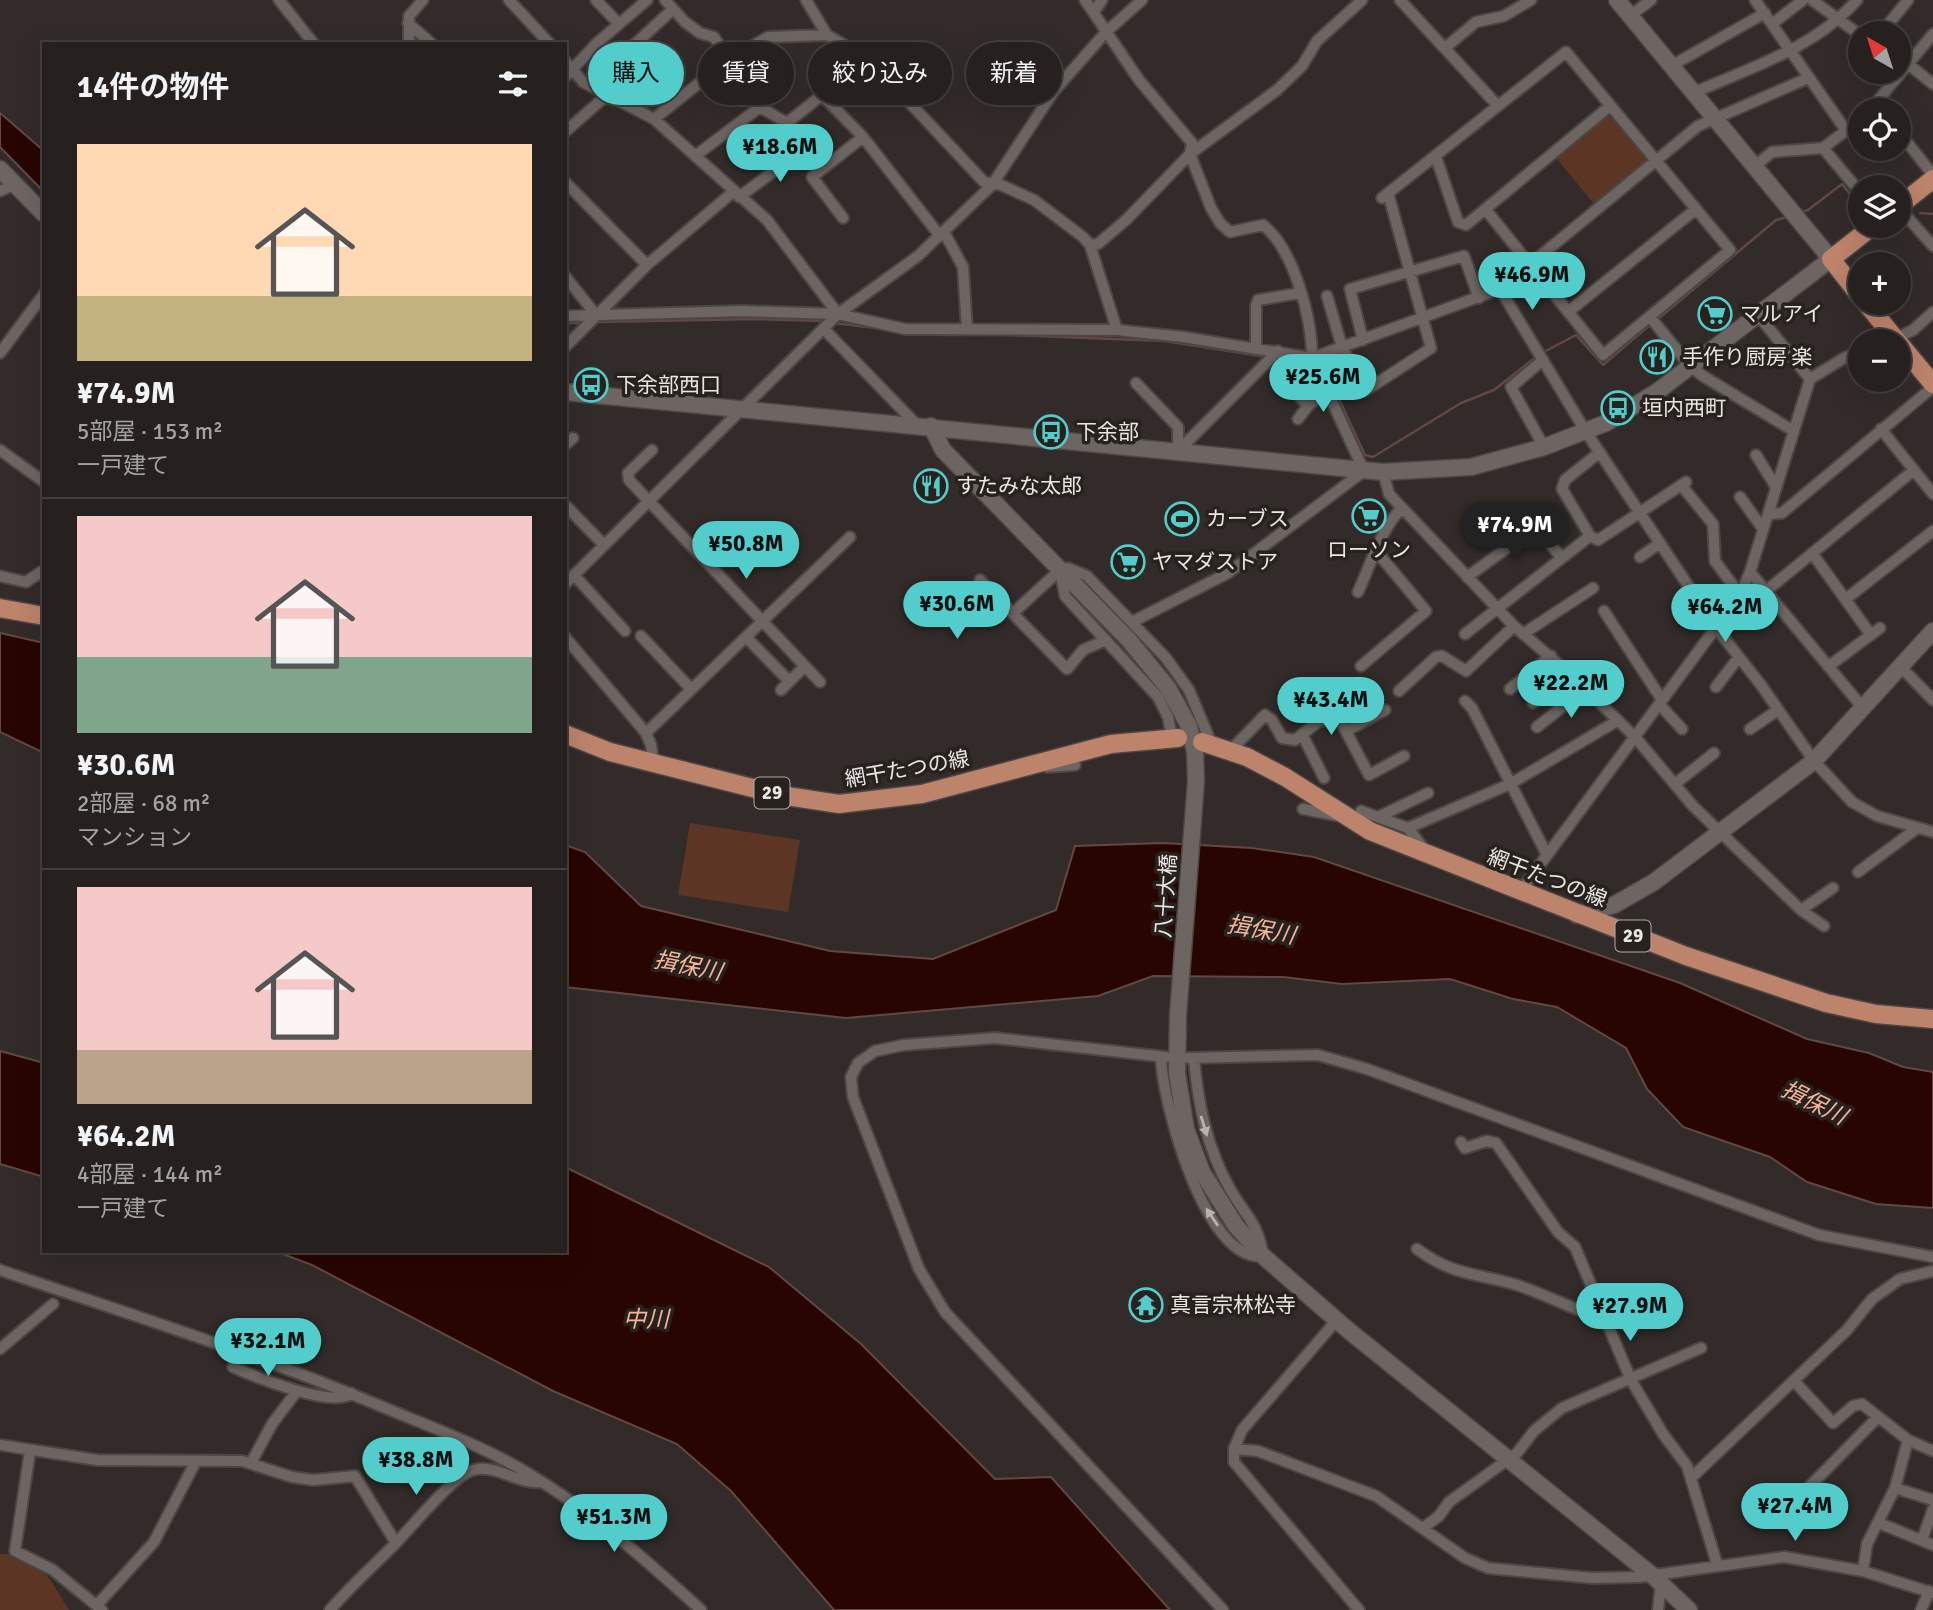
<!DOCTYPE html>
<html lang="ja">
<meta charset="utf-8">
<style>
body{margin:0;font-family:Signika,"Noto Sans JP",sans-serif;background:#2e2828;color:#f1f3f6;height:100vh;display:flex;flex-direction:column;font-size:26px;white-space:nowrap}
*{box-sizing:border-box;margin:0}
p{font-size:23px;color:#a4a3a4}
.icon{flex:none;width:38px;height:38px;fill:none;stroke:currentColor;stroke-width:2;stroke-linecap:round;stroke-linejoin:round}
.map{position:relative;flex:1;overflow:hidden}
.details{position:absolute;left:42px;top:42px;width:525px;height:1211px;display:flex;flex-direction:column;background:#26201f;border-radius:0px;box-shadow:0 7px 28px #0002,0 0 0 2px #423e3d}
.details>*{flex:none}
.top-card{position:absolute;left:588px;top:42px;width:665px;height:63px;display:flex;gap:14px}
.needle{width:46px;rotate:321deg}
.buttons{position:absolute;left:1848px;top:21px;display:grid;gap:14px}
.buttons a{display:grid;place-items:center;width:63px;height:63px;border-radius:50%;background:#26201f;box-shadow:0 7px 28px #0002,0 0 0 2px #423e3d;font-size:35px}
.price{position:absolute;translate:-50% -60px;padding:0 16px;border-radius:24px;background:#53cdcb;color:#111;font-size:23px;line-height:46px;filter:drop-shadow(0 2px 4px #0008)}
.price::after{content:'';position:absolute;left:50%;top:42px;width:21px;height:16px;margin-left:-10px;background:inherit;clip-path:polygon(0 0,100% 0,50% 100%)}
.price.current{background:#222;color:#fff}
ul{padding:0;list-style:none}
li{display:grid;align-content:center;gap:14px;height:371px;padding:0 35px}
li+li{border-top:2px solid #423e3d}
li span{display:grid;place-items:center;height:217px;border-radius:0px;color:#555}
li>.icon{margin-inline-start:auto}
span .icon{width:126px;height:126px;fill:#fffc;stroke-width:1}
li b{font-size:30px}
h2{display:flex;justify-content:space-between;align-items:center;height:84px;padding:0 35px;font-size:30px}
.tag{padding:0 24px;border-radius:32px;background:#26201f;box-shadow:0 7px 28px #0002,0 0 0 2px #423e3d;font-size:24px;line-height:63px}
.tag.current{background:#53cdcb;color:#111}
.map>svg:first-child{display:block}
.green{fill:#5c3525}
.water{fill:#280500;stroke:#624844;stroke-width:2}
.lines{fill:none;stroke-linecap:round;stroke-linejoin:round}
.stream{stroke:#624844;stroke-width:2.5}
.street-casing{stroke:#4c4644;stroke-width:14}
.secondary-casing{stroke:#4c4644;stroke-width:19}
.primary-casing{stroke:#4c4644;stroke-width:21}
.street{stroke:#6d6562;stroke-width:10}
.secondary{stroke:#6d6562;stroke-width:16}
.primary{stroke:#bd836b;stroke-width:18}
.oneway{fill:#b8b2b0}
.labels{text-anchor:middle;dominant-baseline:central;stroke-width:7;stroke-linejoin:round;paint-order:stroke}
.shield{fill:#28221f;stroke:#b0aba9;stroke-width:2}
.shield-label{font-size:19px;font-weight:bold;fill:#eae6e4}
.poi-label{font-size:21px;fill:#eae6e4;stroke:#28221f;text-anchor:start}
.street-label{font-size:21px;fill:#eae6e4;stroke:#28221f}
.water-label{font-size:23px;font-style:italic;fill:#f7b498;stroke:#28221f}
</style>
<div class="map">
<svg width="1933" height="1610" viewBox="0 0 1933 1610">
<rect width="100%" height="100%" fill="#322b29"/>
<!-- green -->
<path class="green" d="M1607 116 1612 117 1646 158 1645 165 1595 205 1556 158Z
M690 823 800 840 788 912 678 895Z
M0 1554C41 1556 49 1578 69 1610H0Z"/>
<!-- water -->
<path class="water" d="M0 113 44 151V192L0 147Z
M0 633 44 643V753L0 732Z
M1163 843 1252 848 1314 857 1680 983 1807 1039 1869 1053 1903 1067 1933 1072V1208L1876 1204 1807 1182 1770 1157 1683 1127 1647 1089 1626 1048 1557 1007 1513 999 1450 979 1342 984 1283 977 1153 976 1098 996 846 1018 565 987V845L585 852 641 906 830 951 933 959 1056 910 1075 846Z
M0 1051 44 1063V1177L0 1164Z
M565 1167 769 1267 861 1344 995 1479 1051 1477 1170 1610H834L731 1491 677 1444 553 1391 312 1265 275 1251H565Z"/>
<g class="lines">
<!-- stream -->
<path class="stream" d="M1799 213 1808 210 1842 184 1860 207
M1920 213 1933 214
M1658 319 1776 220 1790 216
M597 322 756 319 824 321
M565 323H583
M834 323 876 328
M1009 335 1165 341 1267 357
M1542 353 1576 335 1603 365 1652 323
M1277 358 1312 364
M1318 366 1324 367 1365 455 1373 457 1461 403 1494 390 1536 357"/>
<defs>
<path id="street" d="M279 0 314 44
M509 0 550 44
M596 0 619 24
M665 0 685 22 700 33 714 37 760 107 787 123 822 95 858 53
M806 0 827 35
M1085 0 1139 80 1192 143 1190 154 1211 208 1220 223 1230 232 1263 225C1294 249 1312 319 1312 358L1364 471 1228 573 1132 622
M1400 0 1498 106
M1755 0 1847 132
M1812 0 1860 35
M1094 12 1102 0
M1630 16 1651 0
M408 23 432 44
M1772 24 1803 0
M1881 33 1908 0
M597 43 610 57 619 59 673 9
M409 44V16L423 0
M1446 47 1476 22 1504 16 1531 0
M1899 57 1933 84
M565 61 583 82 654 119 767 220 838 314
M1671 66 1765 13
M565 77 597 43 647 0
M1693 93C1750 68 1815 48 1857 0
M822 95 863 137 940 236
M1870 110 1933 34
M654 119 728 60 768 37 827 35 858 53 892 84 984 182 1001 185 1034 200 1083 237 1090 245 1117 330
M787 123 824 168
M565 132 608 94
M1899 132 1933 175
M1823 148 1860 192
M695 156 760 107
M1436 157 1458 222 1466 225 1610 106
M1754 167 1772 152 1823 148 1860 120
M565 182 647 265
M0 191 15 184
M739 197 805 148
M1382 198 1566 52 1730 250 1603 355 1486 210
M1899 208 1933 246
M843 218 812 177 863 137
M944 232 963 267 967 329
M1090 245 1098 244 1127 219 1190 154 1277 90 1302 66 1317 41 1362 0
M565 276 596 315
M1500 289 1586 432 1717 629 1761 685 1814 761 1852 802 1877 816 1933 832
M1327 296 1342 347 1365 391 1431 348 1388 193
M1568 312 1696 209
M1758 315 1810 379
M565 316 742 311 838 314 905 329 1117 330 1183 337 1312 358 1500 289 1698 126 1808 78
M1650 317 1690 366 1703 376 1792 430
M824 329 917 425
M1363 340 1350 289 1464 256 1479 298
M1891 341 1913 330 1933 312
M565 347 647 265 733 192
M1256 348V306L1258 300 1300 293
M0 353 44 294
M1543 360 1511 387 1544 447
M1284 380 1308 406
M1136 383 1178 427V451
M1298 419 1308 406 1327 390
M1881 429 1933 494
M565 445 573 438
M0 450 44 482
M652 450 628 473 629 480 820 682
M1178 451 1278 351
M1756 455 1776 487
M1383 472 1389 494 1514 626 1570 674 1635 737 1693 806 1801 910 1824 926
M1681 485 1713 524 1715 561 1740 595
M1740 497 1763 529
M567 507 604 545
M1768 514 1782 513 1933 387
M1590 536 1562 489 1565 480 1600 452
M1812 553 1871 635
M1640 557 1660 543
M1060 571 1065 596 1158 697 1168 717 1172 738
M1750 572 1863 708
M574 575 625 631
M0 576 26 582 44 570
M1467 577 1536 527 1561 557
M980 580 1067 669 1083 650 1106 640
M565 584 838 314 918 256 992 185 1054 91 1106 32 1142 0
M924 590 958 625 992 591
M1766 591 1914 470
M1358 592C1371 564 1380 531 1401 509
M1847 598 1933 531
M1604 611 1662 700
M1013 613 1060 570 1068 568 1087 576 1166 658 1189 690 1212 745
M1465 634 1590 536 1598 540 1686 482
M1523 634 1593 588
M641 636 691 689
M565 637 646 733 651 745 653 761
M747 638 789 681
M1361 666 1426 611 1377 552
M1829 666 1880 628
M1900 666 1933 700
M1716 687 1739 657
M1510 689 1551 656
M781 690 805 666
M1399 691 1436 657 1442 656 1466 671 1514 626
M1465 701 1472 708 1547 855
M1533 703 1570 674
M1659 704 1682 729
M1537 727 1586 688
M1750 729 1778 710
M1346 731 1385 710
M646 733 850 537
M1302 734 1324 778
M1230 751 1265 715 1272 720 1282 738 1295 740 1319 721 1340 720 1369 775 1404 756
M1047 767 1075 765
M1675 784 1714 753
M1303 809 1339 816
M1361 811 1408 828 1427 853
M1378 817 1428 793
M1408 828 1510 784 1617 721
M1858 872 1916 829
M1519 893 1740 595 1750 572 1810 379 1844 358 1860 352
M1801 910 1833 888
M1161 1057C1162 1101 1205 1263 1263 1256 1258 1222 1246 1217 1230 1189 1207 1148 1198 1105 1194 1058
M1166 1057 995 1038 904 1045 875 1051 858 1063 851 1077 853 1097 919 1269 945 1312 1223 1610
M1188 1058 1318 1055 1367 1069 1819 1235 1933 1257
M1461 1142 1465 1148 1487 1141 1496 1143 1558 1232 1575 1247 1631 1380 1663 1434 1687 1466 1717 1564
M1417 1249C1453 1276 1477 1273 1517 1285 1546 1295 1573 1309 1603 1319
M0 1270C131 1315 263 1356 390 1410 436 1429 484 1447 526 1472 590 1510 646 1560 701 1610
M1336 1321 1242 1430 1234 1449V1462L1359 1610
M0 1349 53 1304
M233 1367C253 1376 336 1410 351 1393
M1794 1381 1833 1423 1853 1406 1862 1404 1908 1440 1933 1451
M0 1445 97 1460 242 1461 292 1477 313 1480 355 1476 396 1543
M1234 1449 1258 1451 1376 1496 1465 1558 1488 1568 1592 1578 1640 1577 1784 1557 1863 1571 1933 1593
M30 1451 15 1551 53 1570 102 1610
M251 1463 272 1424 297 1391
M1691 1478 1847 1330 1872 1299 1900 1279 1933 1271
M1810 1486 1878 1417
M1895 1488 1933 1500
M1879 1523 1933 1545
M1423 1528 1439 1516 1449 1502 1517 1453 1534 1431 1562 1408 1701 1348
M1922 1540 1933 1509
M1863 1571 1867 1544 1895 1488 1908 1440
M97 1605 154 1542 196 1461
M330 1610C349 1588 370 1569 391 1548 408 1532 452 1476 473 1470 495 1463 518 1485 541 1482
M1658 1610 1661 1584
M1921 1610 1929 1591"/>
<path id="secondary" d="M0 169 44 214
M565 392 1383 472 1471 467 1544 447 1606 423 1658 391 1831 259 1617 0
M931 426 943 450 1128 639 1168 688 1189 726 1195 752 1196 781 1178 1015 1177 1073 1186 1129 1202 1172 1236 1226 1263 1256 1348 1330 1653 1576 1689 1610
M1577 915 1614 905 1654 882 1814 761 1933 631"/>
<path id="primary" d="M1899 206 1933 179
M1860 296 1831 259 1873 226
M1866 303 1897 341
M1899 343 1933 384
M0 608 44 616
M565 734 610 752 780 795 839 804 922 794 1111 744 1178 738
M1202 742 1247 757 1285 777 1370 831 1686 956 1826 1003 1876 1014 1933 1019"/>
</defs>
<!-- street casing -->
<use href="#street" class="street-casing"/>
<!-- secondary casing -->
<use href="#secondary" class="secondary-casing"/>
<!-- primary casing -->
<use href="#primary" class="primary-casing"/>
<!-- street -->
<use href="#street" class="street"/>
<!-- secondary -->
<use href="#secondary" class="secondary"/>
<!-- primary -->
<use href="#primary" class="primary"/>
</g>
<!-- one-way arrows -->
<defs><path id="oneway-solid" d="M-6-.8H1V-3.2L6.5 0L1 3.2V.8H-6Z" transform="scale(1.75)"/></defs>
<g class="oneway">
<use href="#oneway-solid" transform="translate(1204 1126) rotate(73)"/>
<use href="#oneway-solid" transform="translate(1212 1217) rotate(-124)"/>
</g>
<!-- icons -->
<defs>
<symbol id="supermarket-ring" viewBox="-11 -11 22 22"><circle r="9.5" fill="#28221f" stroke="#53cdcb" stroke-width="1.5"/><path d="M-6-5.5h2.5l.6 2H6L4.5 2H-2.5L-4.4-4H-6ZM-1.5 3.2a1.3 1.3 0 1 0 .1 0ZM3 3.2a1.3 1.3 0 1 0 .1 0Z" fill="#53cdcb"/></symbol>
<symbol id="restaurant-ring" viewBox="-11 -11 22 22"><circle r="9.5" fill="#28221f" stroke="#53cdcb" stroke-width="1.5"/><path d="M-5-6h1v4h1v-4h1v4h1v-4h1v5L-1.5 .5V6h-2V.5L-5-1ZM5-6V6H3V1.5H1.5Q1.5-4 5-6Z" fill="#53cdcb"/></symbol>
<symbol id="bus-ring" viewBox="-11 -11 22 22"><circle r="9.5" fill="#28221f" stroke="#53cdcb" stroke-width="1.5"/><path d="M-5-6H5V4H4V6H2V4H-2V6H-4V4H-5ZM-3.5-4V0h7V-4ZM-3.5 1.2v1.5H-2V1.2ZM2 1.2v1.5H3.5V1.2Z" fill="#53cdcb"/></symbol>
<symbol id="stadium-ring" viewBox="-11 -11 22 22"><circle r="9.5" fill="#28221f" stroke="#53cdcb" stroke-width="1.5"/><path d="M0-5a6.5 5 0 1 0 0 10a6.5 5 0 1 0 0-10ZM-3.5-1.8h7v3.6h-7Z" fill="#53cdcb"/></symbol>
<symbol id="temple-ring" viewBox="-11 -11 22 22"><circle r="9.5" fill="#28221f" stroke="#53cdcb" stroke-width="1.5"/><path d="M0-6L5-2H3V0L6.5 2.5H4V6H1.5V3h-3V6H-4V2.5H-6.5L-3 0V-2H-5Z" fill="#53cdcb"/></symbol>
</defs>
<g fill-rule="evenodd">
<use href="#supermarket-ring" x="1696" y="295" width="38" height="38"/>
<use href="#restaurant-ring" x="1638" y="338" width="38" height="38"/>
<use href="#bus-ring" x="572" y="366" width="38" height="38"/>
<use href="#bus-ring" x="1599" y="389" width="38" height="38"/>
<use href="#bus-ring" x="1032" y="413" width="38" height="38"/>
<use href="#restaurant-ring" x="912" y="467" width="38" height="38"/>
<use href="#supermarket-ring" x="1350" y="497" width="38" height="38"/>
<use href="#stadium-ring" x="1163" y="500" width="38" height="38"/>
<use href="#supermarket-ring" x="1109" y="543" width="38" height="38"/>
<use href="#temple-ring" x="1127" y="1286" width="38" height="38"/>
</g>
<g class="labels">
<!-- shield labels -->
<g class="shield">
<rect x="754.5" y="777.5" width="35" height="31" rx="5"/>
<rect x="1615.5" y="920.5" width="35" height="31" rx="5"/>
</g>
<g class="shield-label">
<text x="772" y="793">29</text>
<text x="1633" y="936">29</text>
</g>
<!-- poi labels -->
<g class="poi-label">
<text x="1740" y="314">マルアイ</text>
<text x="1682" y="357">手作り厨房 楽</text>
<text x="616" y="385">下余部西口</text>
<text x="1642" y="408">垣内西町</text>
<text x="1076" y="432">下余部</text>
<text x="956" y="486">すたみな太郎</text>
<text x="1206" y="519">カーブス</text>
<text x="1369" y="550" text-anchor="middle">ローソン</text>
<text x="1152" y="562">ヤマダストア</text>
<text x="1170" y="1305">真言宗林松寺</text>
</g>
<!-- street labels -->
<g class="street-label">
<text transform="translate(907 769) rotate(-10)">網干たつの線</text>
<text transform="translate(1547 878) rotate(21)">網干たつの線</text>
<text transform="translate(1166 896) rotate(-86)">八十大橋</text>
</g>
<!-- water labels -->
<g class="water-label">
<text transform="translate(1261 930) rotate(10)">揖保川</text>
<text transform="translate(688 966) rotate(11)">揖保川</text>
<text transform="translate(1814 1103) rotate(26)">揖保川</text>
<text x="646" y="1319">中川</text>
</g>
</g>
</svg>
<div class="buttons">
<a><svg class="needle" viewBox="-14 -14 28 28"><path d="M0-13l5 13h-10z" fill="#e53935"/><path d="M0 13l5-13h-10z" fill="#a4a3a4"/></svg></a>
<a><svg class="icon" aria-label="locate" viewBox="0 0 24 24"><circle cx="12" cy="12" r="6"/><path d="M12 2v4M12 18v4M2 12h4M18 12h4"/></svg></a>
<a><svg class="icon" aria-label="layers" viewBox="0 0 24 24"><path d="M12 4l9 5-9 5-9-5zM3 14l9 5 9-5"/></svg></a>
<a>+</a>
<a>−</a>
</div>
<b class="price" style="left:780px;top:184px">¥18.6M</b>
<b class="price" style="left:1532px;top:312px">¥46.9M</b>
<b class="price" style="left:1323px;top:414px">¥25.6M</b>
<b class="price current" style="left:1515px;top:562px">¥74.9M</b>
<b class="price" style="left:746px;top:581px">¥50.8M</b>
<b class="price" style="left:957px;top:641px">¥30.6M</b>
<b class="price" style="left:1725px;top:644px">¥64.2M</b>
<b class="price" style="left:1571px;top:720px">¥22.2M</b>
<b class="price" style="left:1331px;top:737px">¥43.4M</b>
<b class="price" style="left:1630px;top:1343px">¥27.9M</b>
<b class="price" style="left:268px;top:1378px">¥32.1M</b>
<b class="price" style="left:416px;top:1497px">¥38.8M</b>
<b class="price" style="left:1795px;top:1543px">¥27.4M</b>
<b class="price" style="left:614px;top:1554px">¥51.3M</b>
<div class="top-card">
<a class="tag current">購入</a>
<a class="tag">賃貸</a>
<a class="tag">絞り込み</a>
<a class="tag">新着</a>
</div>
<section class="details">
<h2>14件の物件<svg class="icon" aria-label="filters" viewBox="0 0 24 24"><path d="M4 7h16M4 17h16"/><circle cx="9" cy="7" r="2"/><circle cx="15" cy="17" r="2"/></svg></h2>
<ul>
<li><span style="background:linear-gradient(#ffd9b3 70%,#c2b280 0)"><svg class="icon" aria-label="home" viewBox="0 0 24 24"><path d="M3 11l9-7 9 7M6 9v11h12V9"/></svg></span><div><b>¥74.9M</b><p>5部屋 · 153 m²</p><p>一戸建て</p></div></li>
<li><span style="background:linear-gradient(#f6c9c9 65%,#7fa58c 0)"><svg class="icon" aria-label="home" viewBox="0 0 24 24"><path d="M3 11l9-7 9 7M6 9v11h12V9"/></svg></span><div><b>¥30.6M</b><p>2部屋 · 68 m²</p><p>マンション</p></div></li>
<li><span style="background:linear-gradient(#f6c9c9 75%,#b9a48a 0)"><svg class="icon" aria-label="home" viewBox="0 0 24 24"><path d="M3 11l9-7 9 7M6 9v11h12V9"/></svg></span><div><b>¥64.2M</b><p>4部屋 · 144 m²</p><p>一戸建て</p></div></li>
</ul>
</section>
</div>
